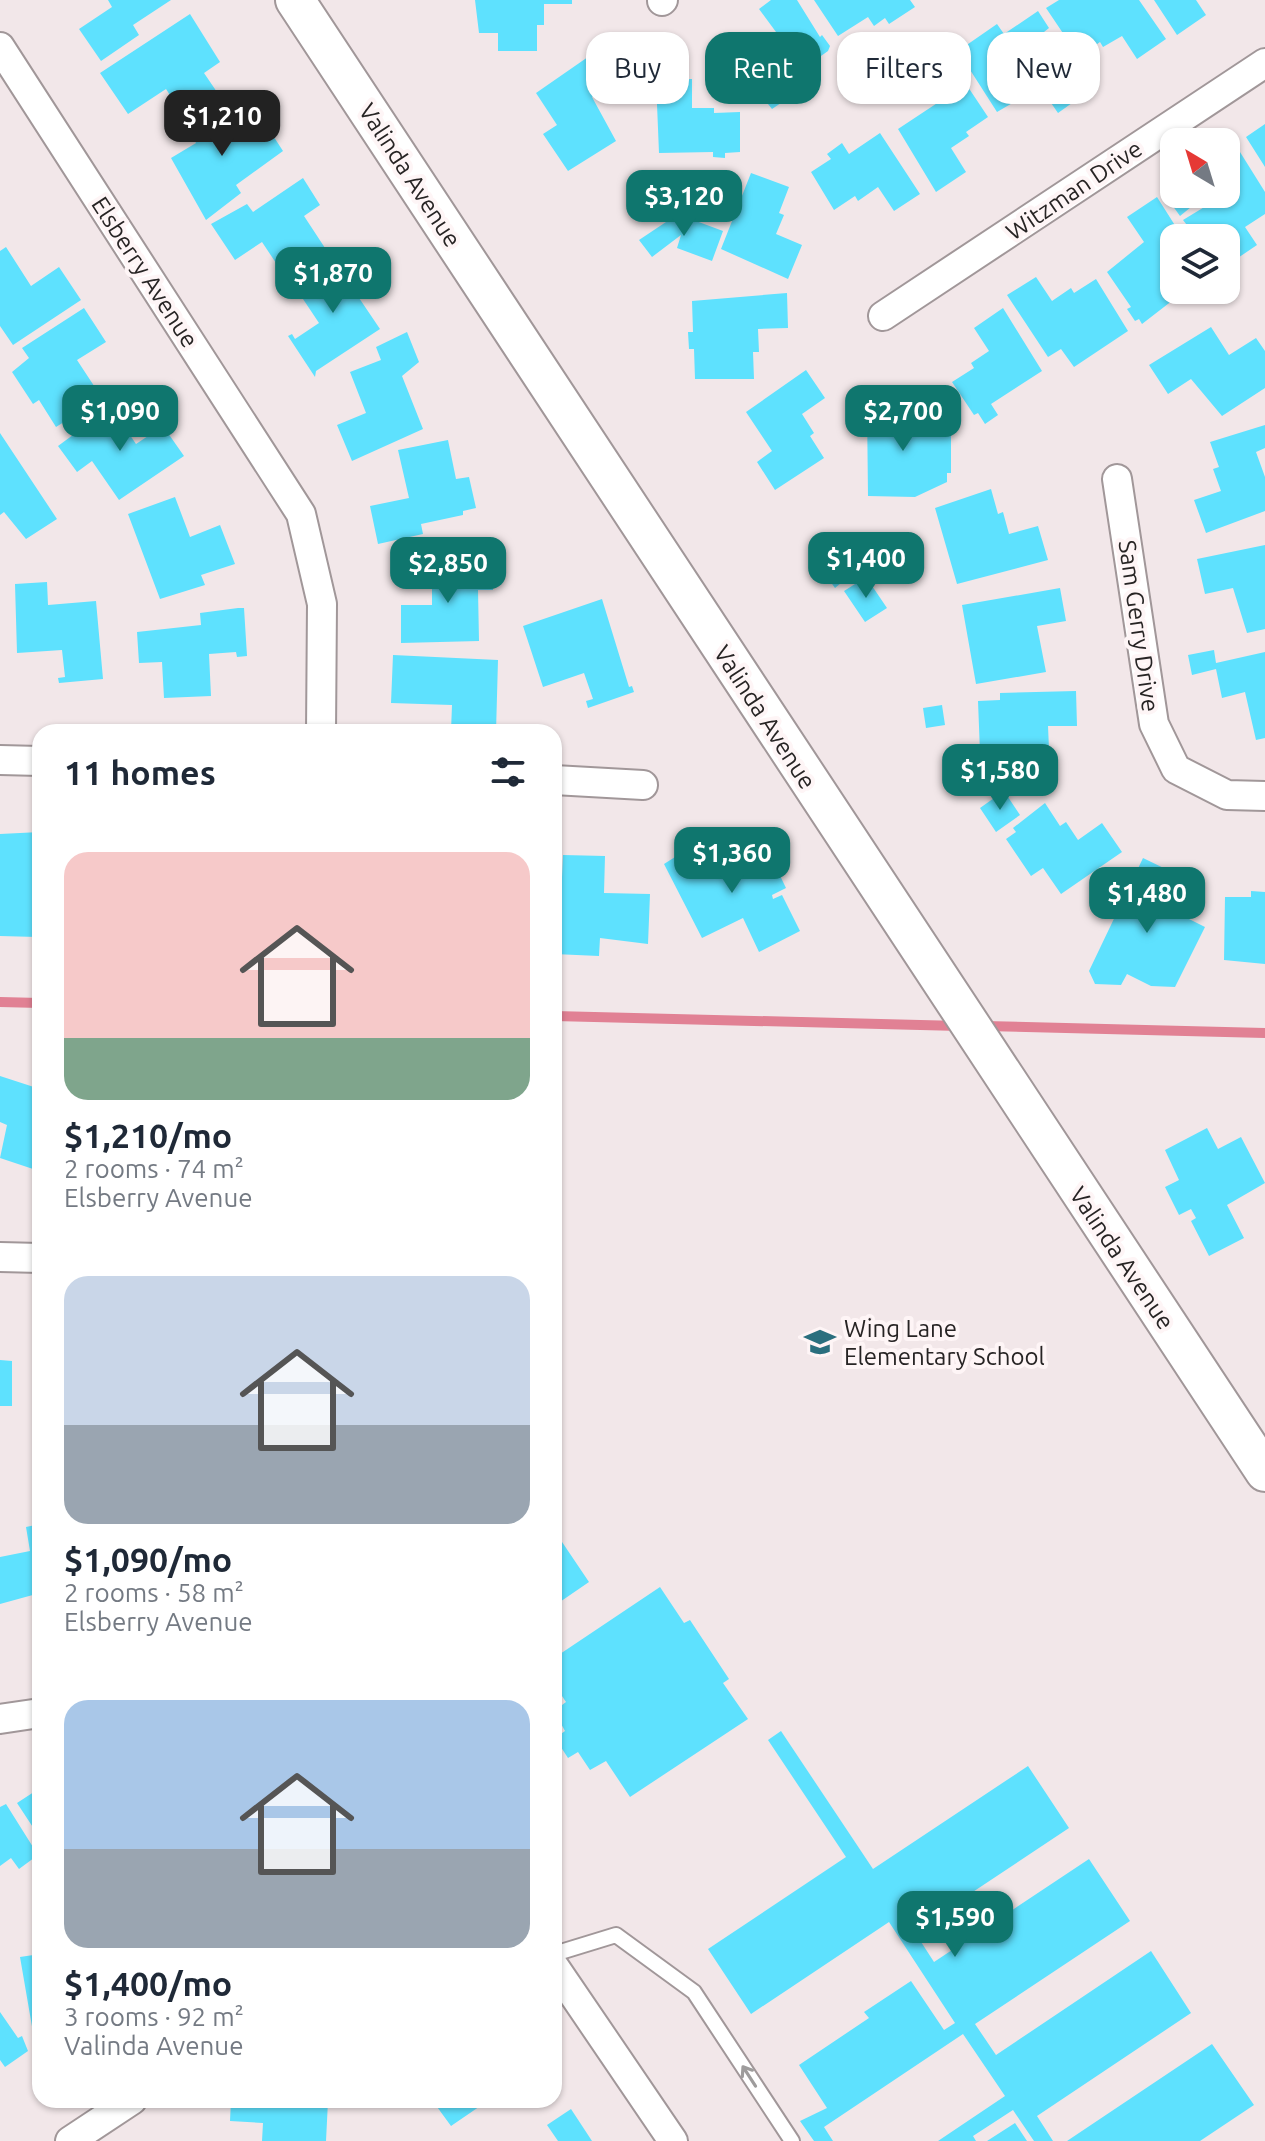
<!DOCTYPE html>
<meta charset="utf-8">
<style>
body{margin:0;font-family:Ubuntu,sans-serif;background:#f2f2f3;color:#1f2937;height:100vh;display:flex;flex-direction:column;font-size:30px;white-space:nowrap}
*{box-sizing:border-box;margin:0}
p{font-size:26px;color:#747a83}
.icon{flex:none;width:44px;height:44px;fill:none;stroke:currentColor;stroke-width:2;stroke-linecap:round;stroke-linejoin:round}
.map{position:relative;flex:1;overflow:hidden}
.drawer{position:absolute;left:32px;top:724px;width:530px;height:1384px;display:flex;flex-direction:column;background:#fff;border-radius:24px;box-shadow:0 2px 6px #0004}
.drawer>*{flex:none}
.hud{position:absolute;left:586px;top:32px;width:558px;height:72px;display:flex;gap:16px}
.needle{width:52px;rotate:322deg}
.tools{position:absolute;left:1160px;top:128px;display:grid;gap:16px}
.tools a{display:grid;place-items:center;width:80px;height:80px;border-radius:16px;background:#fff;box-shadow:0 2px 6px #0004;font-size:40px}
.price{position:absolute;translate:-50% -68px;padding:0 18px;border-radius:16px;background:#0f766e;color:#fff;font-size:26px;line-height:52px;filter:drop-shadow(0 2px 4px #0008)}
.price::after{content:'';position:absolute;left:50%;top:48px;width:24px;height:18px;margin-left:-12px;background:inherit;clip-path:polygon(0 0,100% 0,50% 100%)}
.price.active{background:#222;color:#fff}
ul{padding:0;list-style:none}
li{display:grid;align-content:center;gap:16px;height:424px;padding:0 32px}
li span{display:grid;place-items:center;height:248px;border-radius:24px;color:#555}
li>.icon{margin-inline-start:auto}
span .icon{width:144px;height:144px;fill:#fffc;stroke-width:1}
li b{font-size:34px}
h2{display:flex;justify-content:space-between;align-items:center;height:96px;padding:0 32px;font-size:34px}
.chip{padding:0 28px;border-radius:24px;background:#fff;box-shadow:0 2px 6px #0004;font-size:28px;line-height:72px}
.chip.active{background:#0f766e;color:#fff}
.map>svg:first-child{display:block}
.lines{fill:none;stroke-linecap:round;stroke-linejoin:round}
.stream{stroke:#e18194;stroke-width:10}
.building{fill:#5ee1fe}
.service-casing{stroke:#a19799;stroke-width:18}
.minor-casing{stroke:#a19799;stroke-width:32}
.secondary-casing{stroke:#a19799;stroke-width:42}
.service{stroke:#fff;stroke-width:14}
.minor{stroke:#fff;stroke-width:28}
.secondary{stroke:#fff;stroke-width:38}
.oneway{stroke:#9e9c9c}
.labels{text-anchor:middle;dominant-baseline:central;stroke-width:8;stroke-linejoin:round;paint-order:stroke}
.street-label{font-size:24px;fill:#272424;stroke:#fef5f6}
.poi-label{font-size:24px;fill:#272424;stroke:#fef5f6;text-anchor:start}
</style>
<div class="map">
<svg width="1265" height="2141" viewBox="0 0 1265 2141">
<rect width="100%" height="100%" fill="#f2e7e9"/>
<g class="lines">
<!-- stream -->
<path class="stream" d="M0 1002 40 1003
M554 1016 960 1026
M984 1026 1265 1033"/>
</g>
<!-- building -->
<path class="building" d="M108 0H171L133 25 139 35 101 61 79 29 112 7Z
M475 0H572V4H544V25H537V51H498V33H479Z
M771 0H797L820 37 822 35 830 46 828 51 790 78 799 91 772 109 737 65 759 50 756 46 776 32 759 9Z
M814 0H910L915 7 889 24 885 18 874 26 868 17 838 36Z
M1059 0H1139L1166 39 1137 59 1122 36 1103 47 1100 42 1079 57 1046 8Z
M1154 0H1196L1206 15 1177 35Z
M1038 11 1049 28 1044 32 1086 93 1058 113 1040 87 997 112 958 51 997 24 1004 34Z
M190 14 220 62 204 73 219 95 185 118 166 89 128 114 100 73Z
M598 50 618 80 592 97 616 141 568 171 543 134 557 125 536 93Z
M692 79V108H714V113L740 112V152L725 153V158L713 157V152L659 153 656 80Z
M966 84 988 117 966 132 969 136 951 148 966 172 936 192 898 129Z
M228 101 255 141 270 131 283 151 236 185 241 193 206 220 171 158 196 143 188 127Z
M1265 124V167L1246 137Z
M880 133 920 194 894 211 878 187 858 201 855 196 834 210 811 172 831 159 827 154 842 143 849 154Z
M1235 144 1265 192V214L1245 227 1257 245 1226 266V238H1197L1183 220 1206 206 1202 201 1213 194H1226V148Z
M751 173 789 187 779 213 784 215 776 234 802 245 788 279 721 249Z
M303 178 320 205 304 216 327 251 286 278 262 242 235 260 211 224 247 204 253 212Z
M1181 194H1189L1196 203 1180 216 1170 202Z
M1157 197 1183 238H1174V290H1186L1142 324 1139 319 1135 321 1127 309 1131 307 1107 272 1144 242 1127 217Z
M678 214 685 226 688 218 723 231 712 261 677 248 681 235 652 257 639 240Z
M6 247 31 286 59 267 81 300 13 345 0 326V251Z
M348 255 365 281 353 289 380 329 316 371 315 377 288 336 292 334 295 339 319 323 295 287Z
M1036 277 1052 301 1071 288 1074 293 1096 279 1128 331 1074 367 1061 349 1048 357 1007 295Z
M787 293 788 328 758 329 759 352H753L754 379H695L694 349H689L688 332H693L692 301Z
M84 308 106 342 77 360 102 398 56 427 39 400 33 404 12 372 29 358 22 348Z
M1003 308 1042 371 991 404 998 415 985 424 978 413 974 415 952 382 974 368 971 363 989 351 974 328Z
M1211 327 1229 355 1256 338 1265 351V388L1222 416 1191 379 1168 394 1149 365Z
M407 332 419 362 402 376 423 429 352 461 337 425 366 413 350 372 381 360 376 347Z
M806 370 825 398 802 414 814 433 810 436 824 458 775 490 757 462 772 451 746 412Z
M871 396 903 399 902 428H925V434L951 433V473H947V482L915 497 868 496 867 407Z
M111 407 136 444 163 426 184 456 119 500 92 461 77 472 58 446Z
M1265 425V448L1256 452 1265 477V511L1206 533 1194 500 1221 491 1213 469 1219 467 1210 442Z
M0 433 57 519 26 539 4 512 0 515Z
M448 440 456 479 469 477 476 508 463 511V515L421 524 423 534 378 544 370 506 409 498 398 450Z
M991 489 998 514 1003 512 1009 534 1038 526 1048 560 957 584 935 508Z
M175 497 190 537 220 525 235 564 201 575 205 585 160 599 128 514Z
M1265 545V629L1247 633 1233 588 1205 594 1197 559Z
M861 552 869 562 855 573 847 563Z
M432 562H478V566H492L493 590H478L479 641 401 643V605H432Z
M844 563 852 574 835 588 827 577Z
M866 577 887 608 865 622 844 591Z
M47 582 48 605 96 601 103 679 59 683 58 678 65 677 62 650 17 653 15 584Z
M1060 588 1066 621 1037 626 1046 672 976 684 962 605Z
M602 599 629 687 632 686 634 692 588 708 586 701 593 699 584 673 543 687 523 626Z
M238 608H244L247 656 237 657 236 652 209 654 211 696 164 698 162 662 139 663 137 632 201 625 200 613Z
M1214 650 1216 663 1265 652V738L1256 740 1245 692 1222 698 1216 669 1192 675 1188 655Z
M393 655 498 660 496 732 451 731 452 705 391 703Z
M1076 691 1077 726H1048L1049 749 1044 750 1045 776 981 778 978 701 1000 700V693Z
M942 705 945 725 926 728 923 708Z
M1004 791 1020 815 996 832 980 808Z
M1045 803 1060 826 1066 822 1078 840 1102 823 1122 852 1061 894 1043 868 1031 876 1006 839 1016 832 1013 828Z
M40 832 37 881 40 887V931L37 937 0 936V834Z
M715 843 728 873 740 864 755 861 758 866 772 859 786 888 772 895 773 899 782 895 800 931 759 952 743 918 702 938 664 864 683 852Z
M563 855 605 856 604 893 650 894 648 944 600 938 599 956 554 954V898L561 899Z
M1143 858 1176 874 1163 900 1184 910 1181 915 1205 927 1175 987 1151 986 1127 974 1121 985 1095 984 1089 971Z
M1251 891 1265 892V964L1224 960 1225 897H1251Z
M0 1076 40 1089V1113L36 1126 40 1127V1141L33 1169 0 1158 7 1125 0 1122Z
M1207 1128 1218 1149 1241 1137 1265 1183 1227 1205 1244 1238 1209 1256 1191 1221 1196 1218 1191 1209 1179 1215 1165 1187 1179 1180 1165 1150Z
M0 1360 12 1361V1406H0Z
M40 1524V1593L0 1604V1557L30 1551 26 1527Z
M558 1536 589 1582 554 1606V1538Z
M660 1587 684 1623 690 1620 729 1679 723 1683 748 1719 630 1797 606 1761 590 1770 578 1752 568 1758 555 1738 565 1731 554 1711 566 1702 554 1684V1658Z
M781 1731 873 1869 1028 1766 1069 1828 914 1931 934 1962 1089 1859 1130 1921 975 2024 996 2055 1151 1951 1191 2013 1037 2116 1053 2141H1034L1013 2110 973 2136 976 2141H938L1005 2096 963 2034 824 2127 833 2141H814L800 2121 827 2108 799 2065 869 2018 864 2012 911 1981 944 2030 955 2023 889 1922 751 2014 708 1949 846 1857 768 1740Z
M40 1788V1838L17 1803Z
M6 1804 38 1855 19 1869 11 1858 0 1866V1807Z
M40 1954V2037L34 2038 20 1957Z
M0 2012 18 2038 22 2036 28 2051 5 2067 0 2060Z
M1212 2044 1254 2105 1200 2141H1067Z
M231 2100 328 2101 326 2141H262L263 2123 230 2121Z
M432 2100H489L451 2126Z
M571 2109 592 2141H558L547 2125Z
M1015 2123 1027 2141H987Z"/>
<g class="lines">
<defs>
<path id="service" d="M554 1954 616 1935 694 1992 792 2141"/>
<path id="minor" d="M662 1 663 0
M0 47 301 514 322 604 321 732
M883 316 1265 63
M1117 479 1154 724 1176 769 1227 795 1265 796
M0 760 40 761
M554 780 643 785
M0 1257 40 1258
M0 1719 40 1713
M554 1966 673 2141
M70 2141 132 2100"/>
<path id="secondary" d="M295 0 1265 1472"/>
</defs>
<!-- service casing -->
<use href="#service" class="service-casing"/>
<!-- minor casing -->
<use href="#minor" class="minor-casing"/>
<!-- secondary casing -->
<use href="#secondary" class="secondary-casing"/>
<!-- service -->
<use href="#service" class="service"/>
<!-- minor -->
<use href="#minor" class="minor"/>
<!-- secondary -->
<use href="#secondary" class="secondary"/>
</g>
<!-- one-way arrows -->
<defs><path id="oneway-shaft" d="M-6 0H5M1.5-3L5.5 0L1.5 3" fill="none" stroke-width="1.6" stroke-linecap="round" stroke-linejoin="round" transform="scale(2)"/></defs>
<use class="oneway" href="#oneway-shaft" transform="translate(749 2076) rotate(-123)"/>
<!-- icons -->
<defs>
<symbol id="school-bare" viewBox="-9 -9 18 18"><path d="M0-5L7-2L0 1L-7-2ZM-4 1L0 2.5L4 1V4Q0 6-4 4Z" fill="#2a6f7e" stroke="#fef5f6" stroke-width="2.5" paint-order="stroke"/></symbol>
</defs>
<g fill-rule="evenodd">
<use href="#school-bare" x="798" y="1320" width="44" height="44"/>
</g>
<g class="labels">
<!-- street labels -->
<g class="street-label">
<text transform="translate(410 175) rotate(57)">Valinda Avenue</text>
<text transform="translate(1074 190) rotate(-34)">Witzman Drive</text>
<text transform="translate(145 272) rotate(57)">Elsberry Avenue</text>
<text transform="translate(1139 626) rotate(82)">Sam Gerry Drive</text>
<text transform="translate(765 717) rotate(57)">Valinda Avenue</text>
<text transform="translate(1122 1258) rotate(56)">Valinda Avenue</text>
</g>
<!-- poi labels -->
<g class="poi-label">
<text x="844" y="1328">Wing Lane<tspan x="844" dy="28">Elementary School</tspan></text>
</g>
</g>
</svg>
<div class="tools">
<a><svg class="needle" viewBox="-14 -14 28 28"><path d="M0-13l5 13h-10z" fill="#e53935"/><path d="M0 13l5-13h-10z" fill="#747a83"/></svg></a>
<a><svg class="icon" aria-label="layers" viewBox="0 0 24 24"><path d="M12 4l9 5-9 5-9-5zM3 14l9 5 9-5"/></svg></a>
</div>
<b class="price active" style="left:222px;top:158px">$1,210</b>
<b class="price" style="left:684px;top:238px">$3,120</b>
<b class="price" style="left:333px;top:315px">$1,870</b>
<b class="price" style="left:120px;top:453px">$1,090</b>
<b class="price" style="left:903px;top:453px">$2,700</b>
<b class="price" style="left:866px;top:600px">$1,400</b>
<b class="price" style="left:448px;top:605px">$2,850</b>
<b class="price" style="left:1000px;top:812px">$1,580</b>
<b class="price" style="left:732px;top:895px">$1,360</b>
<b class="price" style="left:1147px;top:935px">$1,480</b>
<b class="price" style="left:955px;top:1959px">$1,590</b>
<div class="hud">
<a class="chip">Buy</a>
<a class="chip active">Rent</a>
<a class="chip">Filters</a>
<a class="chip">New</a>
</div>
<section class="drawer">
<h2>11 homes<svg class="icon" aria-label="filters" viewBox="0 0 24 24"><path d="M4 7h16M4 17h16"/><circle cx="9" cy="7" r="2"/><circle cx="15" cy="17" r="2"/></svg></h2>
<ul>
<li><span style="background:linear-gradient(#f6c9c9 75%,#7fa58c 0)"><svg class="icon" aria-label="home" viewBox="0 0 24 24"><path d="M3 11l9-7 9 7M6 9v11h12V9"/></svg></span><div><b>$1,210/mo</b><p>2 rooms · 74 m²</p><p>Elsberry Avenue</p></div></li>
<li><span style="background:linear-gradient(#c9d6e8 60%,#9aa5b1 0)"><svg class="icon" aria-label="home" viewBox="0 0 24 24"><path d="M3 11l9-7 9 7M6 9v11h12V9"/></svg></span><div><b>$1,090/mo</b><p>2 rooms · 58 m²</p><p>Elsberry Avenue</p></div></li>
<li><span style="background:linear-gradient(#a9c7e8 60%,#9aa5b1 0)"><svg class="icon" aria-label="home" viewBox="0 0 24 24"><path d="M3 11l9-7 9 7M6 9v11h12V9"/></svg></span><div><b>$1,400/mo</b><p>3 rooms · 92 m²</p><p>Valinda Avenue</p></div></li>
</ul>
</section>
</div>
